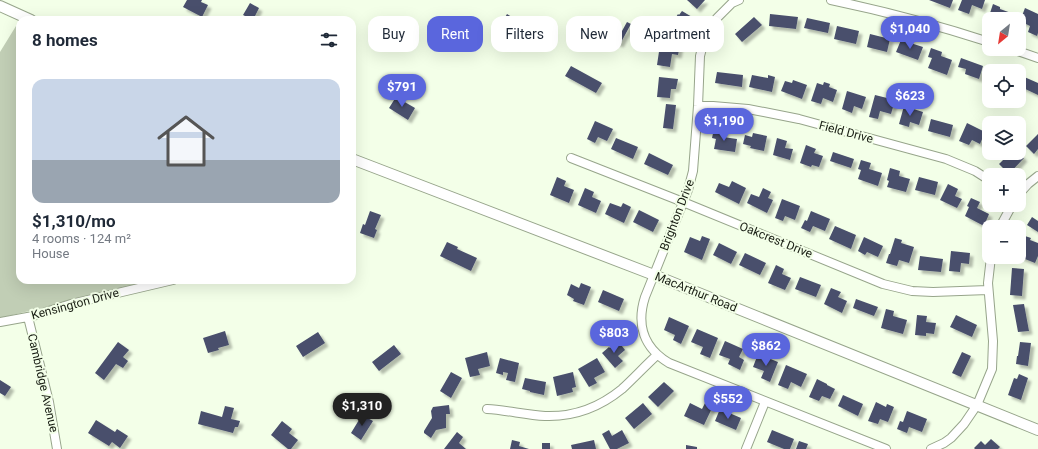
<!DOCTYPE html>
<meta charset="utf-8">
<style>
body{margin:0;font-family:Roboto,sans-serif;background:#f2f2f3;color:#1f2937;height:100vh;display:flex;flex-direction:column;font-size:15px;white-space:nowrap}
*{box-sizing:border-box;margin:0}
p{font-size:13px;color:#747a83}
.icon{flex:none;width:22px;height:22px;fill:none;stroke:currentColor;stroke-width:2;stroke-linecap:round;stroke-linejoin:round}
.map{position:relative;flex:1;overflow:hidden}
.sheet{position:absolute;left:16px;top:16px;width:340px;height:268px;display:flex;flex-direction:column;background:#fff;border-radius:12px;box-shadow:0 4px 16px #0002}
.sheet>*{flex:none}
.guide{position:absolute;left:368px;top:16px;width:380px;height:36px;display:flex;gap:8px}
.needle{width:26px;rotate:210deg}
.fabs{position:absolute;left:982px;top:12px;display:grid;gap:8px}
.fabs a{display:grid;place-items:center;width:44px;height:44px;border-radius:8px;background:#fff;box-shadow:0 4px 16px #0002;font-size:20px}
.price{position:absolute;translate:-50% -34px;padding:0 9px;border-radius:14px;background:#5a66dd;color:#fff;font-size:13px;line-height:26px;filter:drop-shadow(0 1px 2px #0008)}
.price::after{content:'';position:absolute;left:50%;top:24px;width:12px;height:9px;margin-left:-6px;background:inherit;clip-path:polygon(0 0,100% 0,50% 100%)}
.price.current{background:#222;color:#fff}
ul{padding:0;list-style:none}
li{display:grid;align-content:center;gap:8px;height:212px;padding:0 16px}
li+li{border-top:1px solid #e0e1e3}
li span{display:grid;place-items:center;height:124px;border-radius:12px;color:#555}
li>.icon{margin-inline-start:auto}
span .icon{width:72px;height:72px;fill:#fffc;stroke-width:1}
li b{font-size:17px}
h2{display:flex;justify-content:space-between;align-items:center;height:48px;padding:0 16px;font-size:17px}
.chip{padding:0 14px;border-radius:12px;background:#fff;box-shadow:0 4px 16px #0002;font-size:14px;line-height:36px}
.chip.current{background:#5a66dd;color:#fff}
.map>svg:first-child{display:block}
.green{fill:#c1ceb5}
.building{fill:#494f6c;filter:url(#shadow)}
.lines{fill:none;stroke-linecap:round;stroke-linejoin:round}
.minor-casing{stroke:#97a58b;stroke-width:10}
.tertiary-casing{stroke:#97a58b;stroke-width:12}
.minor{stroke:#fff;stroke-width:8}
.tertiary{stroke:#fff;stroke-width:10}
.labels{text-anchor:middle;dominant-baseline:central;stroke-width:4;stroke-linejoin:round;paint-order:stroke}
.street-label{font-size:12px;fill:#171c12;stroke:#f3ffe8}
</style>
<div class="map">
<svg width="1038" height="449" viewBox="0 0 1038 449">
<defs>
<filter id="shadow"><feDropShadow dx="3.5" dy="3.5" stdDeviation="1" flood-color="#0004"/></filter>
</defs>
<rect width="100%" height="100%" fill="#f3ffe8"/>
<!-- green -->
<path class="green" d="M16 26 20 27V280H158L0 318V52Z"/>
<!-- building -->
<path class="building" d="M187 0H202L201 2 208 5 202 17 183 7Z
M687 0H705L697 9Z
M929 0H953L950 8Z
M962 0H985L982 9 972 5 969 14 958 10Z
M250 3 259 8 253 20 243 15Z
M993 4 1000 7V9L1014 14 1012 19H988Z
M1025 8 1038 14V33L1037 36 1028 32 1030 26 1020 21Z
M682 11 692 17 681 36 669 29 678 14 679 15Z
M507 14 528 27 516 47 507 42 512 34 500 26Z
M770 14 798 17 796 29 769 26Z
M754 17 762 25 742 42 735 34Z
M807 18 830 23 828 33 804 28Z
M627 22 631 24 620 44 612 41 618 29 622 31Z
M837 26 859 31 856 44 834 39Z
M870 34 890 39 887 52 867 47Z
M901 40 923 47 918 60 896 52Z
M671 44 680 45 678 55 672 54 670 67 657 65 660 45 670 47Z
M931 48 942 52 941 56 952 60 947 75 928 68 932 58 928 57Z
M961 58 983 66 979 79 965 74 966 69 958 67Z
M571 66 602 83 596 93 565 76Z
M993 67 1003 71H991Z
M717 72 743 75 742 87 715 83Z
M752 75 768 78V75L775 77 772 92 749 87Z
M1022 76 1038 83V95L1019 86V83Z
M659 77 678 79 676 89H671L670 98 657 97Z
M793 80 807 85 802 99 781 91 785 81 792 83Z
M824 82 830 84 829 87 837 90 833 102 823 98 821 104 811 101 817 83 823 85Z
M847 91 866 97 862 109 854 106 852 113 842 109Z
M875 95 895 100 891 114 880 111 878 119 869 117Z
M396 97 415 108 408 120 389 108Z
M666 104 676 105 673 129 663 128Z
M904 106 923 112 919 125 910 122 909 127 899 124Z
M931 119 953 125 950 137 928 131Z
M595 121 613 129 607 141 598 137 595 143 587 139Z
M967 123 985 132 980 144 972 140 969 145 959 141Z
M714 129 724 131 723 137 737 139 735 152 714 149 716 139 712 138Z
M753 133 767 136 764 151 750 148 751 146 743 144 745 135 752 137Z
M1038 134V149L1034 154 1026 146Z
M616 138 638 147 633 159 611 149Z
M777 138 787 141 785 148 793 149 790 160 773 155Z
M806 145 816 149 814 153 823 156 819 167 812 165 811 167 800 163Z
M833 152 854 159 851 168 830 161Z
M649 153 673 165 668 175 644 164Z
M1010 153H1019L1024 158 1009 174 999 164Z
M861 160 871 163 869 169 882 173 878 186 858 179 861 170 858 169Z
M890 168 900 171 899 176 910 179 906 192 887 187 889 181 887 180Z
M557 177 566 181 564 186 574 190 569 203 550 195Z
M919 177 938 182 935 195 915 190Z
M732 181 746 188 739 204 715 192 719 183 729 187Z
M948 184 958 189 955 196 962 199 957 208 940 200Z
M585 188 594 192 592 197 601 201 596 213 578 205Z
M763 188 771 192 768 198 773 200 767 213 747 203 751 194 759 197Z
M971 198 980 202 977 208 989 214 984 226 965 216 969 207 967 206Z
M782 199 800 206 795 220 785 216 783 221 775 218Z
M610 203 621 207 623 203 631 207 624 223 605 214Z
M639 210 659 220 653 232 633 222Z
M370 211 381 215 375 229 377 230 374 238 360 233 363 224 365 225Z
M811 211 830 219 825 231 813 226 810 232 801 228 805 220 807 221Z
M1032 217 1038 221V232L1027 225Z
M835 226 856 235 851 249 829 239Z
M1022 235 1031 238 1030 240 1038 243V256L1035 263 1020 257 1024 248 1019 246Z
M702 236 710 239 702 260 684 252 690 237 700 241Z
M864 237 883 246 878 257 867 252 865 255 858 251Z
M895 238 902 240 901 243 914 247 909 263 899 260 897 266 886 263 889 254H890Z
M447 242 458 247 457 249 477 258 471 271 440 256Z
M719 243 737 252 731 264 713 255Z
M951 251 970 253 969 264 961 263 960 272 949 271Z
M745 253 766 263 760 275 739 265Z
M920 256 943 259 941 272 918 270Z
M776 265 784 269 782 274 791 278 785 290 768 283Z
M1012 268 1024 269 1022 296 1010 295Z
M800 277 821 285 816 297 795 289Z
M581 283 591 287 584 305 573 301 574 299 567 295 571 284 579 288Z
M831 288 841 292 838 297 847 301 842 313 824 304Z
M603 290 624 299 619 311 598 302Z
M856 299 878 307 874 316 853 308Z
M1024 304 1029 331 1018 332 1013 305Z
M886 309 894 311 893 316 907 320 903 334 881 328Z
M917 315 927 316 926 322 936 323 934 334 926 333V336L915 335Z
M956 315 977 325 972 337 950 327Z
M669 317 689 326 681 344 673 340 675 335 664 330Z
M697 329 718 338 710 358 700 354 703 347 691 342Z
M225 331 229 345 218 348 219 350 208 353 203 338Z
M318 332 325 343 303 357 296 346Z
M618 341 625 350 618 356 623 361 615 368 602 353 609 347 610 348Z
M725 341 743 349 739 357 744 360 740 370 728 364 730 359 719 355Z
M118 342 129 350 123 357 128 361 123 368 116 364 104 380 95 373Z
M1020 342 1031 343 1028 366 1016 364 1017 356H1018Z
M394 345 401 354 379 371 372 362Z
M487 352 490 366 478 369 480 375 470 377 465 358Z
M962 352 971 356 961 377 952 373Z
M758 354 778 362 770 382 761 378 764 371 753 367Z
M500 358 519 363 515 382 506 380 508 373 503 372V375L496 373Z
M597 358 605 372 594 378 597 383 589 387 578 369Z
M786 365 807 374 801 387 791 382 788 389 778 385Z
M451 372 462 378 451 398 440 391Z
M573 372 576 387 572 388 573 392 557 396 553 377Z
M1019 374 1028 378 1021 400 1008 395 1014 378 1017 379Z
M525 378 546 382 544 395 530 392V391L522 389Z
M817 379 827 384V385L835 389 830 399 822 396 819 401 809 397Z
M0 380 11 387 5 396 0 393Z
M664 382 674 391 658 407 648 397Z
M843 395 863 404 858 416 838 406Z
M876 402 886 407 887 404 894 407 888 422 880 419 878 424 868 421Z
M643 403 652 414 634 429 625 418Z
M690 403 702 409 705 403 713 406 704 425 684 416Z
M449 405 450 414H446V428L436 430 431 438 424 433V431L432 418 431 411 433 407Z
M225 406 234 408 231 419 240 421 238 427H235L233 433 198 424 201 411 222 417Z
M720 409 741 418 736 430 715 421Z
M907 411 927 419 922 432 909 427 907 433 897 429 900 421 903 422Z
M362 415 373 421 361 440 351 433Z
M96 420 115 432 117 429 128 436 120 448 112 442 109 446 88 433Z
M282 421 292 429 289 433 298 440 291 449H288L271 435Z
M609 430 612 436 622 430 629 443 617 449H610L602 434Z
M772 430 794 439 790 449H784L767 442Z
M457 432 463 437 459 443 466 449H444Z
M991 439 1000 447 998 449H975L974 448 981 441 985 445Z
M512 440 520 442 519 446 529 449H510Z
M594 440 596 449H572L571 445Z
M799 441 808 444 806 449H796Z
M542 443H550V449H542Z
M686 445 697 447V449H686Z"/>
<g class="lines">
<defs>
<path id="minor" d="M739 0 732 3 717 18 707 34 704 41 700 56 698 106 693 171 688 190 645 297C636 325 644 348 669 363L886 449
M831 0C884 11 937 25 989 42
M1012 49 1038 58
M698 106H713L748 109 764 112 799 119 946 159 975 171 989 180
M571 158 683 202 883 284 912 291 933 292 988 290
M1019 194 1028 184 1038 176
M1000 227 1012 205
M28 317 49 402 57 449
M0 322 33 316 71 304 173 280
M487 409C506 410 526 415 545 416 573 417 600 407 622 389 634 378 645 366 657 355
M746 449 765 402
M931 449 944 443 951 438 964 424 977 405 992 369 993 341 988 283 991 257"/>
<path id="tertiary" d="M0 6 31 20
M352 159 654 275 1038 430"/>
</defs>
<!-- minor casing -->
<use href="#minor" class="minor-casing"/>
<!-- tertiary casing -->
<use href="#tertiary" class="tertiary-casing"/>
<!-- minor -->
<use href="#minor" class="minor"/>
<!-- tertiary -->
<use href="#tertiary" class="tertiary"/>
</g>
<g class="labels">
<!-- street labels -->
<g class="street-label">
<text transform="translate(846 132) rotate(15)">Field Drive</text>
<text transform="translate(677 215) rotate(-69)">Brighton Drive</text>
<text transform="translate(776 240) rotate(22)">Oakcrest Drive</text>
<text transform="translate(696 292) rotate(22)">MacArthur Road</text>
<text transform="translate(75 304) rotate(-15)">Kensington Drive</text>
<text transform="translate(43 383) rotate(77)">Cambridge Avenue</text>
</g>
</g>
</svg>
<div class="fabs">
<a><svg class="needle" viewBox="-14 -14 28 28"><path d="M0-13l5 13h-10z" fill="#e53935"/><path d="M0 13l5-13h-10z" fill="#747a83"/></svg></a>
<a><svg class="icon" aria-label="locate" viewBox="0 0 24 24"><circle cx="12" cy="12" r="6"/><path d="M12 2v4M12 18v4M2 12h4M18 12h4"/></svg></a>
<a><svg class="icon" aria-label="layers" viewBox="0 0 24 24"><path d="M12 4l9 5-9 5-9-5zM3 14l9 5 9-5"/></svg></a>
<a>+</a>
<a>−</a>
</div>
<b class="price" style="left:910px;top:50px">$1,040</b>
<b class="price" style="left:402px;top:108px">$791</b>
<b class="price" style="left:910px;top:117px">$623</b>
<b class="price" style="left:724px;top:142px">$1,190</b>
<b class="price" style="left:614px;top:354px">$803</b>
<b class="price" style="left:766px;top:367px">$862</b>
<b class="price" style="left:728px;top:420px">$552</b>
<b class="price current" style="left:362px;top:427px">$1,310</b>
<div class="guide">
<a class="chip">Buy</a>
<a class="chip current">Rent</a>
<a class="chip">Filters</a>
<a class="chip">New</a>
<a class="chip">Apartment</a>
</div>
<section class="sheet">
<h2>8 homes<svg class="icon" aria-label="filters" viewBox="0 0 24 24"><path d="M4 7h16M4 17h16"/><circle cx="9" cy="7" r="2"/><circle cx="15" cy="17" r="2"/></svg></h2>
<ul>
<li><span style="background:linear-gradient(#c9d6e8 65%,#9aa5b1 0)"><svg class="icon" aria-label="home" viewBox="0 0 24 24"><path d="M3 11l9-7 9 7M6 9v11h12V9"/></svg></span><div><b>$1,310/mo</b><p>4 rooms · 124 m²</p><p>House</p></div></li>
</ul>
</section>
</div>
